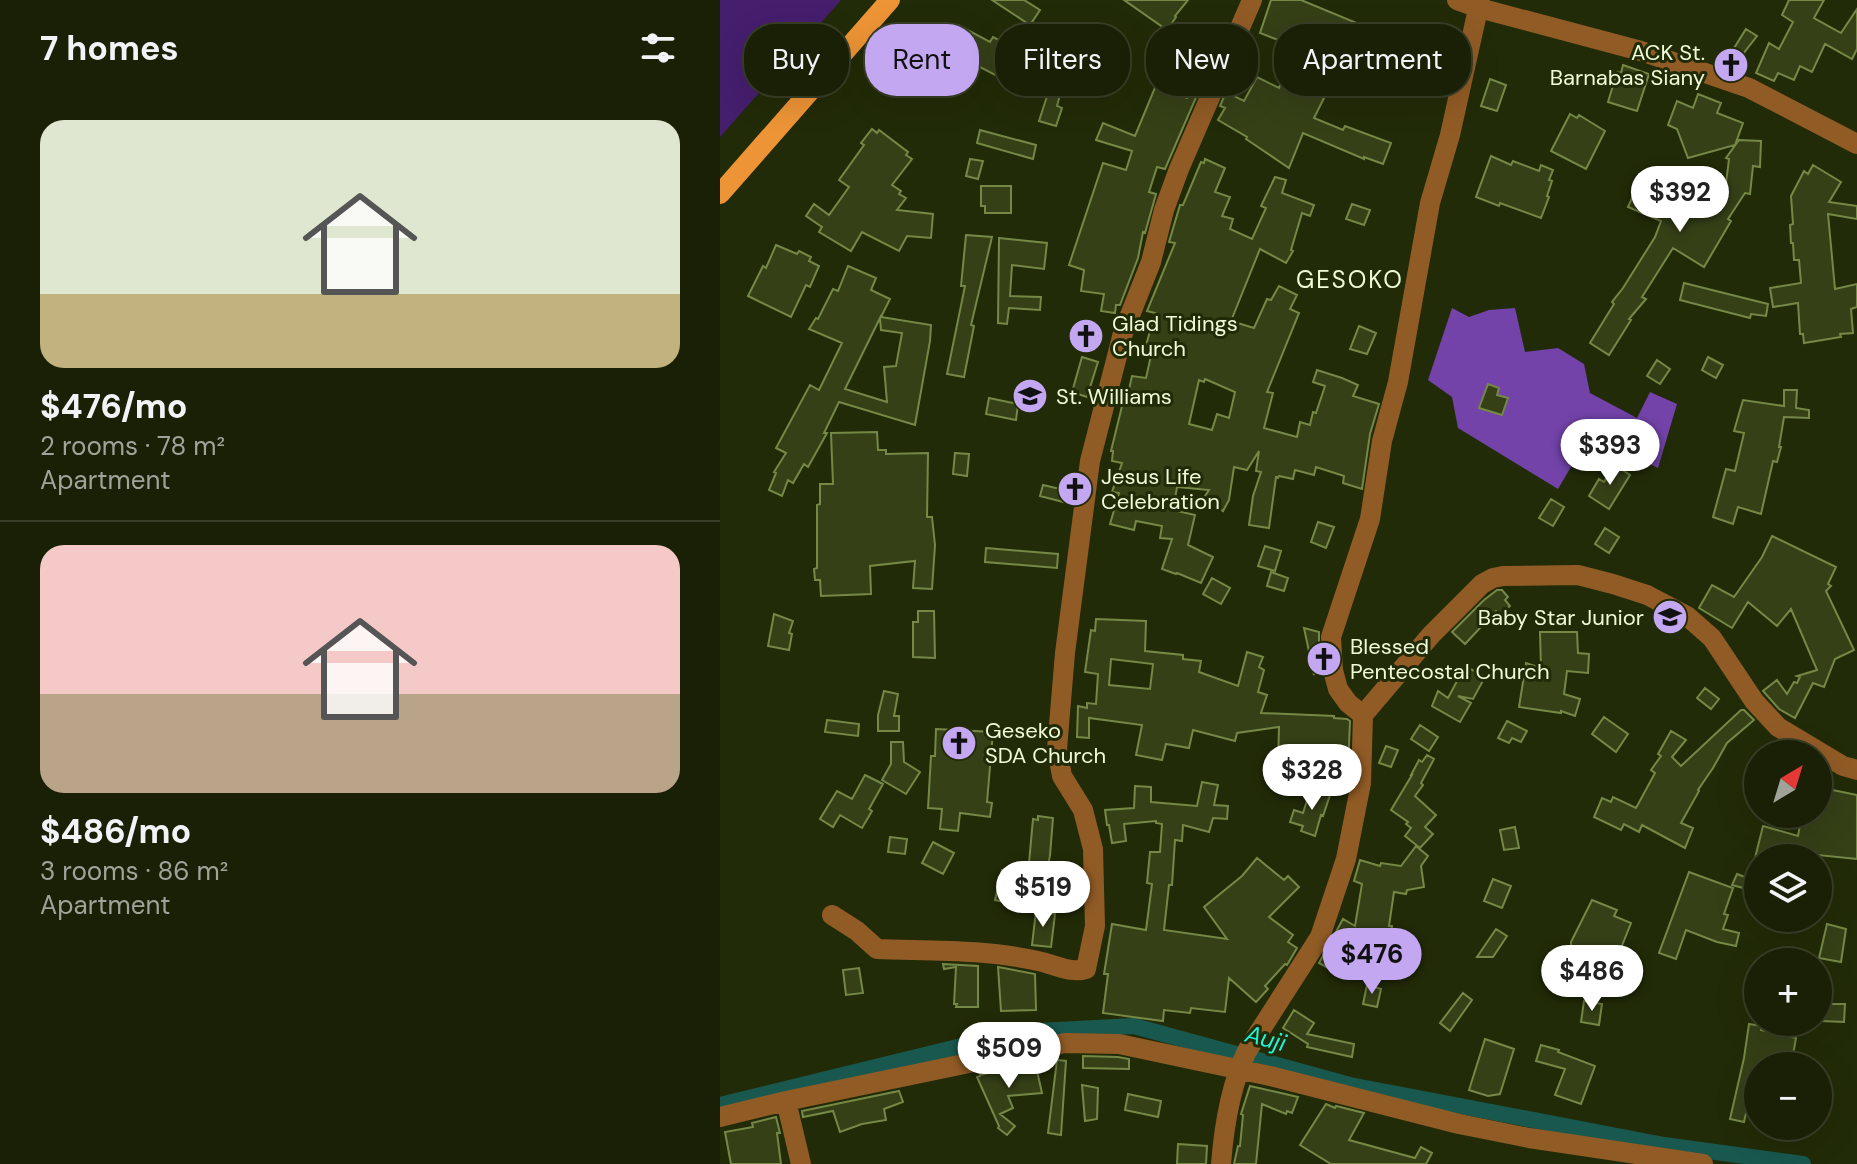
<!DOCTYPE html>
<meta charset="utf-8">
<style>
body{margin:0;font-family:"DM Sans",sans-serif;background:#272d13;color:#f1f3f6;height:100vh;display:flex;flex-direction:column;font-size:30px;white-space:nowrap}
*{box-sizing:border-box;margin:0}
p{font-size:26px;color:#9fa39a}
.icon{flex:none;width:44px;height:44px;fill:none;stroke:currentColor;stroke-width:2;stroke-linecap:round;stroke-linejoin:round}
.map{position:relative;flex:1;overflow:hidden}
.details{display:flex;flex-direction:column;background:#1a2005;width:720px}
.details>*{flex:none}
.top-card{position:absolute;left:24px;top:24px;width:760px;height:72px;display:flex;gap:16px}
.needle{width:52px;rotate:38deg}
.fabs{position:absolute;left:1024px;top:740px;display:grid;gap:16px}
.fabs a{display:grid;place-items:center;width:88px;height:88px;border-radius:50%;background:#1a2005;box-shadow:0 8px 32px #0002,0 0 0 2px #383e27;font-size:40px}
.price{position:absolute;translate:-50% -68px;padding:0 18px;border-radius:28px;background:#fff;color:#222;font-size:26px;line-height:52px;filter:drop-shadow(0 2px 4px #0008)}
.price::after{content:'';position:absolute;left:50%;top:48px;width:24px;height:18px;margin-left:-12px;background:inherit;clip-path:polygon(0 0,100% 0,50% 100%)}
.price.on{background:#c4a7f1;color:#111}
ul{padding:0;list-style:none}
li{display:grid;align-content:center;gap:16px;height:424px;padding:0 40px}
li+li{border-top:2px solid #383e27}
li span{display:grid;place-items:center;height:248px;border-radius:24px;color:#555}
li>.icon{margin-inline-start:auto}
span .icon{width:144px;height:144px;fill:#fffc;stroke-width:1}
li b{font-size:34px}
h2{display:flex;justify-content:space-between;align-items:center;height:96px;padding:0 40px;font-size:34px}
.pill{padding:0 28px;border-radius:32px;background:#1a2005;box-shadow:0 8px 32px #0002,0 0 0 2px #383e27;font-size:28px;line-height:72px}
.pill.on{background:#c4a7f1;color:#111}
main{display:flex;flex:1;min-height:0}
.map>svg:first-child{display:block}
.green{fill:#451e6e}
.forest{fill:#7343aa}
.lines{fill:none;stroke-linecap:round;stroke-linejoin:round}
.canal{stroke:#19584f;stroke-width:16}
.building{fill:#354017;stroke:#758846;stroke-width:2;fill-rule:evenodd}
.minor{stroke:#915b25;stroke-width:20}
.major{stroke:#ed9436;stroke-width:20}
.labels{text-anchor:middle;dominant-baseline:central;stroke-width:6;stroke-linejoin:round;paint-order:stroke}
.poi-label{font-size:22px;fill:#effad8;stroke:#222b07;text-anchor:start}
.neighbourhood-label{font-size:24px;letter-spacing:2px;fill:#effad8;stroke:#222b07}
.water-label{font-size:24px;font-style:italic;fill:#1ef3db;stroke:#222b07}
</style>
<main>
<section class="details">
<h2>7 homes<svg class="icon" aria-label="filters" viewBox="0 0 24 24"><path d="M4 7h16M4 17h16"/><circle cx="9" cy="7" r="2"/><circle cx="15" cy="17" r="2"/></svg></h2>
<ul>
<li><span style="background:linear-gradient(#dfe7d0 70%,#c2b280 0)"><svg class="icon" aria-label="home" viewBox="0 0 24 24"><path d="M3 11l9-7 9 7M6 9v11h12V9"/></svg></span><div><b>$476/mo</b><p>2 rooms · 78 m²</p><p>Apartment</p></div></li>
<li><span style="background:linear-gradient(#f6c9c9 60%,#b9a48a 0)"><svg class="icon" aria-label="home" viewBox="0 0 24 24"><path d="M3 11l9-7 9 7M6 9v11h12V9"/></svg></span><div><b>$486/mo</b><p>3 rooms · 86 m²</p><p>Apartment</p></div></li>
</ul>
</section>
<div class="map">
<svg width="1137" height="1164" viewBox="0 0 1137 1164">
<rect width="100%" height="100%" fill="#222b07"/>
<!-- green -->
<path class="green" d="M0 0H121L0 137Z"/>
<!-- forest -->
<path class="forest" d="M732 308 749 317 769 310 795 308 805 352 838 348 864 364 870 393 917 418 930 392 957 404 938 468 898 449 858 455 838 489 738 428 732 397 708 380Z"/>
<g class="lines">
<!-- canal -->
<path class="canal" d="M0 1105 299 1032 414 1026 630 1085 944 1145 1083 1164"/>
</g>
<!-- building -->
<path class="building" d="M272 0H304L320 10 310 25Z
M404 0H468L455 16 456 17 447 30Z
M551 0H581L663 34 667 24 681 33 665 57 629 48 594 118 623 130 625 126 671 143 663 164 644 157V159L583 133 569 168 526 139 527 137 498 120 505 108 500 106 506 92 524 101 537 77 559 88 570 65 566 64 574 46 540 33Z
M1069 0H1104L1094 18 1121 33 1137 9V49L1132 59 1105 44 1092 72 1080 66 1074 80 1058 73 1054 81 1036 73 1049 43 1059 49 1073 22 1062 15Z
M238 25 270 42 273 37 287 44 278 62 287 66 281 78 225 49Z
M1026 29 1037 36 1012 68H1009L1004 64Z
M722 31 739 36 728 86 709 81Z
M379 37 395 42 393 61 374 58Z
M339 59 349 62 337 106 342 108 336 126 319 121 329 90 332 75H334Z
M903 65 929 74 917 111 888 102 897 72 901 73Z
M677 70 700 79 695 93 671 83Z
M478 76 484 79 445 169 437 167 429 192 436 194 425 233 423 232 418 258 400 305H396L395 313 381 311 384 294 361 291 364 270 349 265 383 163 406 170 412 151 376 140 383 123 415 136 436 85 467 98Z
M770 79 786 85 777 111 761 106Z
M978 94 1001 103 997 113 1023 123 1015 145 968 158 957 129 948 125 957 101 973 108Z
M850 114 857 118 859 115 885 131 866 169 831 151Z
M152 129 157 133 159 130 188 152 186 155 192 159 172 185 181 191 179 194 186 198 177 210 213 214 211 238 187 236 179 251 142 232 131 251 99 232 102 227 86 216 94 204 109 215 129 187 119 180 144 145 141 143Z
M260 130 316 145 313 159 257 143Z
M1019 140 1041 141 1040 167 1033 166 1030 194 1025 193 1008 219 1011 221 984 267 953 248 922 297 926 299 909 319 911 320 889 355 870 343 894 304 892 302 903 288 935 237 941 221 908 207 920 180 951 194 950 197 971 206 990 180 1005 191 1009 159 1006 158Z
M771 156 791 165 793 161 819 171 821 165 833 170 829 180 832 181 827 196 829 197 821 218 780 203 779 206 756 197Z
M250 159 263 161 258 179 246 176Z
M485 159 505 168 495 192 510 197 502 216 513 219 510 229 532 239 546 208 541 206 555 177 566 180 562 193 594 205 590 216 582 213 571 250 573 251 566 263 540 249 511 321 534 328 547 299 551 300 559 286 577 295 570 309 579 313 547 392 553 393 544 428 577 437 580 422 590 425 593 412 596 413 605 386 593 382 597 370 622 378 638 385 633 396 659 404 650 434 642 489 623 483 624 476 596 467 594 475 575 470 573 479 559 476 558 478 556 477 549 528 529 525 533 496 541 472 536 471 539 451 527 470 514 467 509 500 503 511 483 499 489 490 457 487 453 510 475 515 468 545 493 557 481 583 457 573 456 574 442 569 452 539 440 538 442 526 416 521 414 530 390 524 399 493 392 492 402 463 392 461 393 451H391L403 402 406 403 412 376 426 378 432 351 425 349 435 313 427 311 455 243 449 242 460 205H463L481 162 484 163ZM485 379 515 392 509 418 497 414 492 430 469 424 479 380 484 382Z
M1093 165 1121 182 1109 202 1137 206V219L1108 214 1115 289 1137 284V307L1131 309 1133 333 1120 334 1121 337 1084 343 1083 334H1080L1078 303 1053 307 1050 288 1081 283 1079 260H1074L1073 243H1071L1070 225 1073 224 1071 196 1084 171 1088 174Z
M261 186H291V213H265V206H261Z
M632 204 650 210 644 225 626 219Z
M246 235 272 237 251 325 254 326 244 377 227 374 245 286H241Z
M279 238 327 243 324 269 292 265 290 296 321 297 320 310 289 308 287 324 278 323Z
M56 245 77 254 79 251 91 257 89 261 99 266 90 287 86 285 71 317 28 296 43 266 46 268Z
M128 266 156 278 151 290 170 299 161 317 211 325 210 341 195 425 119 402 104 433H107L88 467 84 464 73 483 68 480 62 496 49 490 56 473 54 472 66 453 56 448 90 385 99 390 122 343 89 329 96 318 98 319 113 289 118 291ZM160 318 161 330 182 333 176 366 164 367 167 402 125 389Z
M964 283 1048 304 1046 316 1031 314 1030 318 960 300Z
M639 326 656 333 647 354 630 349Z
M362 357 378 362 367 397 352 392Z
M988 357 1003 365 996 378 982 370Z
M937 360 950 369 940 384 927 376Z
M768 384 779 388 777 395 788 398 782 415 759 408Z
M1064 390H1077L1076 408 1089 410V418L1064 417 1059 447H1061L1057 462 1053 461 1041 514 1018 507 1013 524 993 517 1006 469 1015 471 1024 433 1014 431 1023 400 1064 406Z
M269 398 298 404 296 420 266 414Z
M157 432 158 450H166V454L208 453 207 517H212L215 545 212 589 193 588 195 561 150 566 151 594 101 596 100 580H95L94 569 97 568V505L100 504V484H113L111 433Z
M235 453 249 454 247 476 233 474Z
M895 465 910 475 889 509 869 496 879 479 884 482Z
M323 485 353 492 351 504 320 496Z
M831 499 844 507 833 526 819 518Z
M598 522 614 527 606 548 591 542Z
M885 528 899 537 889 553 875 544Z
M1052 536 1116 567 1108 584 1111 586 1106 591 1134 650 1115 659 1104 687 1093 683 1075 718 1059 709 1043 691 1057 680 1067 694 1074 682 1077 683 1080 677 1077 676 1097 670 1071 609 1057 626 1028 602 1012 628 979 608 992 585 1014 597 1042 557Z
M545 546 561 551 555 571 538 566Z
M266 548 338 554 337 568 265 562Z
M551 572 568 578 564 591 547 586Z
M492 578 510 588 501 604 483 594Z
M777 590H782L788 597 785 600 790 606 780 615 776 611 745 644 732 632 764 600Z
M198 611H214L215 658 193 657V622H198Z
M54 614 73 621 69 633 72 634 69 650 48 646Z
M376 619 426 621 425 651 463 655V659L481 661 479 672 518 686 527 652 543 657 539 667 544 670 538 692 547 695 541 713 614 716V718L627 719 630 721 628 768 558 765 559 727 517 733 515 741 473 730 469 748 446 744 442 760 416 755 422 725 369 718V738L357 737 358 706 367 708V703L376 704 378 674 365 672 371 630 375 631ZM391 659 433 664 430 689 389 685Z
M584 628 599 632V653L594 675Z
M820 632H857L858 653 869 654 868 673 847 671 844 694 860 699 855 716 841 711V713L799 707 806 663 821 668Z
M745 666 765 677 753 699 738 696 751 703 740 722 712 706 718 691 728 698Z
M985 688 999 699 991 709 977 698Z
M164 691 178 694 174 716H179V731H158V715Z
M1021 710H1024L1034 720 1007 743 993 768 978 790 979 791 961 823 973 828 965 848 922 825 919 832 904 824 901 830 874 817 882 798 891 802 893 797 916 808 935 773 931 770 941 756 938 754 951 731 966 740 952 757 961 766Z
M884 717 908 734 896 752 872 734Z
M107 720 139 724 138 736 105 732Z
M787 721 807 731 801 742 792 738 789 743 778 738Z
M700 725 718 737 709 751 691 739Z
M216 729 273 732 267 802 272 803 270 817 240 813 238 831 220 829 222 809 208 808 211 756H215Z
M171 742H183L184 762 200 772 186 794 162 780 171 764Z
M666 746 678 750 671 767 659 763Z
M707 755 714 759 701 783 703 785 695 796 716 815 705 827 713 834 700 848 685 836 691 828 686 824 688 822 671 810 692 775H691L699 760 702 762Z
M145 775 163 784 149 809 152 811 142 828 120 815 113 827 100 819 117 791 132 799Z
M482 782 498 785 494 805 508 806 507 819 493 818 489 832 463 825 462 841 455 840 452 885H449L444 930 507 939 484 907 522 876 537 858 564 880 568 876 579 887 549 917 573 935 568 942 577 948 567 965 565 964 545 986 548 989 536 1002 509 978 505 1012 471 1008 470 1013 444 1010 443 1021 383 1013 388 974H384L392 924 426 930 432 884 427 883 430 852H440L442 824 436 823V821L404 824 406 841 392 843 389 825H387L385 810 414 808 415 786 431 787V802L477 806Z
M1098 787 1137 795V859L1098 855 1097 858H1035L1043 826 1078 836 1082 814H1098Z
M591 788 610 795 603 816 601 815 595 836 581 831 583 826 570 822 574 810 583 813Z
M318 816 333 818 330 855 320 911 275 900 282 870 308 874 313 819 318 820Z
M795 827 799 848 784 850 780 830Z
M170 837 187 839 185 854 168 852Z
M213 842 234 853 223 874 202 863Z
M696 846 708 856 701 866 704 887 687 890 686 894 674 892 669 926H672L670 950 680 949 682 963 610 969 599 963 623 919 635 926 642 884 634 881 640 860 660 866 661 863 681 866Z
M969 872 1013 888 1004 914 1008 915 1003 929 1019 933 1016 946 997 942 966 930 956 959 939 953Z
M1017 874 1038 882V892L1012 885Z
M773 879 791 886 782 908 764 901Z
M872 900 897 910 894 916 911 923 895 963 851 947V942Z
M316 911 335 914 331 947 312 945Z
M1107 924 1126 929 1121 962 1099 958Z
M776 929 787 936 773 957H757Z
M223 964 258 966V1007H236L237 1004H234L236 967 224 969Z
M278 967 315 974 316 1010 281 1011Z
M139 968 143 993 126 995 123 970Z
M647 985 661 989 657 1007 643 1004Z
M743 993 752 1000 730 1031 720 1023Z
M864 1001 882 1004 879 1025 861 1022Z
M1102 1004H1125L1124 1022 1102 1021Z
M574 1010 594 1023 587 1034 634 1044 632 1057 587 1047 588 1044 563 1028Z
M1029 1024 1042 1026 1041 1030 1076 1038 1071 1066H1038V1094L1031 1092 1024 1122 1010 1119 1024 1058Z
M765 1039 794 1049 780 1094 768 1096 749 1090Z
M821 1045 839 1050 838 1052 875 1066 861 1104 835 1095 845 1069 816 1061Z
M363 1056 398 1057 409 1059V1069L363 1068Z
M337 1060 346 1061 341 1135 328 1133Z
M315 1062 322 1093 288 1096 293 1108 280 1114 295 1126 287 1135 278 1128 279 1126 257 1077 260 1076V1075Z
M362 1085 378 1088 377 1119 365 1121Z
M530 1086 578 1097 572 1113 567 1111 566 1114 542 1104 536 1164H514L518 1146H520L523 1115 521 1114Z
M179 1091 183 1102 164 1109 166 1120 142 1124 120 1132 113 1111 83 1117 82 1111Z
M408 1094 441 1101 438 1117 405 1110Z
M606 1104 615 1108 616 1106 644 1113 629 1140 695 1158 701 1147 712 1153 706 1164H611L580 1145Z
M56 1117 60 1133H57L61 1164H11L5 1132 33 1127 32 1123Z
M458 1144 487 1146 486 1164H457Z"/>
<g class="lines">
<!-- minor -->
<path class="minor" d="M737 0 759 8 921 51 1029 88 1137 144
M643 715 711 635 762 584 773 578 783 576 858 575 893 584 927 595 967 616 992 638 1034 701 1058 727 1123 766 1137 770
M112 915 137 931 157 949C210 951 266 949 318 961 333 964 351 974 366 969L375 926 373 849 363 810 342 776 337 749 345 653 370 461 403 333 431 262 444 210 459 169 532 0
M66 1101 81 1164
M0 1117 66 1101 345 1043 399 1044 550 1076 739 1124 809 1138 983 1164
M501 1164C504 1126 510 1086 527 1051L600 937 626 859 641 783 643 715 628 703 618 689 613 670 611 637 650 519 662 441 678 382 710 203 730 135 760 0"/>
<!-- major -->
<path class="major" d="M0 194 170 0"/>
</g>
<!-- icons -->
<defs>
<symbol id="church-disc" viewBox="-11 -11 22 22"><circle r="9.5" fill="#c4a7f1" stroke="#222b07"/><path d="M-1.2-6h2.4v3.5h3.3v2.4h-3.3V6h-2.4V-.1h-3.3v-2.4h3.3Z" fill="#111"/></symbol>
<symbol id="school-disc" viewBox="-11 -11 22 22"><circle r="9.5" fill="#c4a7f1" stroke="#222b07"/><path d="M0-5L7-2L0 1L-7-2ZM-4 1L0 2.5L4 1V4Q0 6-4 4Z" fill="#111"/></symbol>
</defs>
<g fill-rule="evenodd">
<use href="#church-disc" x="991" y="45" width="40" height="40"/>
<use href="#church-disc" x="346" y="316" width="40" height="40"/>
<use href="#school-disc" x="290" y="376" width="40" height="40"/>
<use href="#church-disc" x="335" y="469" width="40" height="40"/>
<use href="#school-disc" x="930" y="597" width="40" height="40"/>
<use href="#church-disc" x="584" y="639" width="40" height="40"/>
<use href="#church-disc" x="219" y="723" width="40" height="40"/>
</g>
<g class="labels">
<!-- poi labels -->
<g class="poi-label">
<text x="985" y="52" text-anchor="end">ACK St.<tspan x="985" dy="25">Barnabas Siany</tspan></text>
<text x="392" y="323">Glad Tidings<tspan x="392" dy="25">Church</tspan></text>
<text x="336" y="396">St. Williams</text>
<text x="381" y="476">Jesus Life<tspan x="381" dy="25">Celebration</tspan></text>
<text x="924" y="617" text-anchor="end">Baby Star Junior</text>
<text x="630" y="646">Blessed<tspan x="630" dy="25">Pentecostal Church</tspan></text>
<text x="265" y="730">Geseko<tspan x="265" dy="25">SDA Church</tspan></text>
</g>
<!-- neighbourhood labels -->
<g class="neighbourhood-label">
<text x="630" y="279">GESOKO</text>
</g>
<!-- water labels -->
<g class="water-label">
<text transform="translate(546 1038) rotate(15)">Auji</text>
</g>
</g>
</svg>
<div class="fabs">
<a><svg class="needle" viewBox="-14 -14 28 28"><path d="M0-13l5 13h-10z" fill="#e53935"/><path d="M0 13l5-13h-10z" fill="#9fa39a"/></svg></a>
<a><svg class="icon" aria-label="layers" viewBox="0 0 24 24"><path d="M12 4l9 5-9 5-9-5zM3 14l9 5 9-5"/></svg></a>
<a>+</a>
<a>−</a>
</div>
<b class="price" style="left:960px;top:234px">$392</b>
<b class="price" style="left:890px;top:487px">$393</b>
<b class="price" style="left:592px;top:812px">$328</b>
<b class="price" style="left:323px;top:929px">$519</b>
<b class="price on" style="left:652px;top:996px">$476</b>
<b class="price" style="left:872px;top:1013px">$486</b>
<b class="price" style="left:289px;top:1090px">$509</b>
<div class="top-card">
<a class="pill">Buy</a>
<a class="pill on">Rent</a>
<a class="pill">Filters</a>
<a class="pill">New</a>
<a class="pill">Apartment</a>
</div>
</div>
</main>
